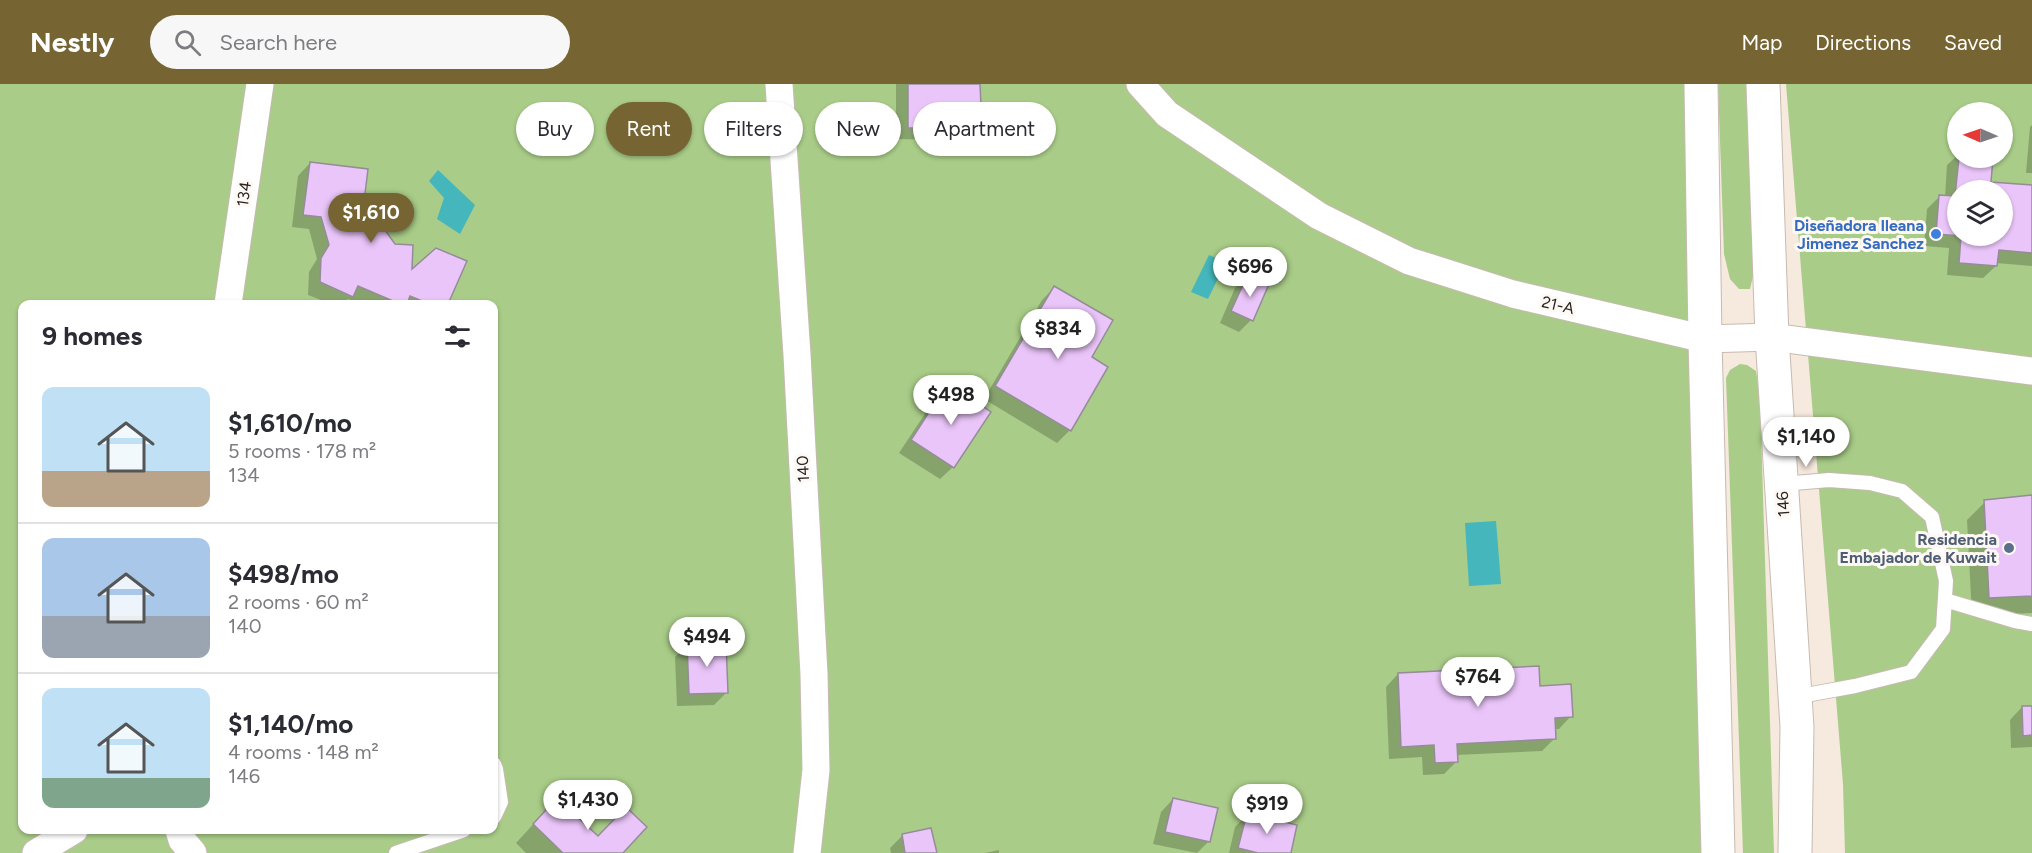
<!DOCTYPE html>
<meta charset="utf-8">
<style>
body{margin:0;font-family:Figtree,sans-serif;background:#f7f7f7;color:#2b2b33;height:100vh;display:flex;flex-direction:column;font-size:22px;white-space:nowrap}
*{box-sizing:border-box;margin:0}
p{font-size:20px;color:#7c7c81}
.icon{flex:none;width:33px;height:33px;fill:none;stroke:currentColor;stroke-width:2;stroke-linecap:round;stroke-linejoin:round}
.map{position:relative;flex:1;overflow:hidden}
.drawer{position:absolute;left:18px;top:216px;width:480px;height:534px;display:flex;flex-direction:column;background:#fff;border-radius:12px;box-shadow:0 2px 4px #0004}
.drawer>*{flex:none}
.guide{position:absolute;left:516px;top:18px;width:570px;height:54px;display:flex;gap:12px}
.needle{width:39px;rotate:272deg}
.fabs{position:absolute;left:1947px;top:18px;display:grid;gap:12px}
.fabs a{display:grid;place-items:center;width:66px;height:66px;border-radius:50%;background:#fff;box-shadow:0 2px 4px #0004;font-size:30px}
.price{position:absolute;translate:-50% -51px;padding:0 14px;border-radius:21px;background:#fff;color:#222;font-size:20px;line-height:39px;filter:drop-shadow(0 2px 3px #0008)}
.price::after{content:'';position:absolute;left:50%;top:36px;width:18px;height:14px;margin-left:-9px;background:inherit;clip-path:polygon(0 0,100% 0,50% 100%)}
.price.on{background:#766533;color:#fff}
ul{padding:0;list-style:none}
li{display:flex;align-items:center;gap:18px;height:150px;padding:0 24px}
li+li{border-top:2px solid #e1e1e2}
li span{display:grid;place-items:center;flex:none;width:168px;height:120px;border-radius:12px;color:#555}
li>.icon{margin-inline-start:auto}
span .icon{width:72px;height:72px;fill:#fffc;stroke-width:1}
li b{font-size:26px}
h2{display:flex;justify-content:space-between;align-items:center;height:72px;padding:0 24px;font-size:26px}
.tag{padding:0 21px;border-radius:27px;background:#fff;box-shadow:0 2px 4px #0004;font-size:21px;line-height:54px}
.tag.on{background:#766533;color:#fff}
header{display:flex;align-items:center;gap:36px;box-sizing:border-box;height:84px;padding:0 30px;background:#766533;color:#fff}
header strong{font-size:28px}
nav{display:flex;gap:33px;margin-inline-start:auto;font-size:21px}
.search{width:420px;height:54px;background:#f7f7f7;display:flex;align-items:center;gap:15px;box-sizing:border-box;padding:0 21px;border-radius:33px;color:#7c7c81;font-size:22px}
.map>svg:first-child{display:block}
.green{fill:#a9cc88;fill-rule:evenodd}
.water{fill:#44b6bc}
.shadow{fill:#0003;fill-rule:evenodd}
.building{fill:#eac5f9;stroke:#958c98;stroke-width:1.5;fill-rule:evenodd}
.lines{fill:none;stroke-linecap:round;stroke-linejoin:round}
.lane-casing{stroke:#c7bab0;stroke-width:16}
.street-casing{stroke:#c7bab0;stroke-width:29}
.secondary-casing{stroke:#c7bab0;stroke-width:35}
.lane{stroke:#fff;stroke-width:14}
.street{stroke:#fff;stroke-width:27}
.secondary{stroke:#fff;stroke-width:33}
.shop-dot{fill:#3f7fe0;stroke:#fdf8f3;stroke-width:2}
.service-dot{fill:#5c6f8a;stroke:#fdf8f3;stroke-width:2}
.labels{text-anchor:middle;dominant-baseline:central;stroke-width:6;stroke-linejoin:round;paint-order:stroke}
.street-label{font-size:16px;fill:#28231f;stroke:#fdf8f3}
.shop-label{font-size:16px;font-weight:bold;fill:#366cbe;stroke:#fdf8f3;text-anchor:end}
.service-label{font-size:16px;font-weight:bold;fill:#4e5e75;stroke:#fdf8f3;text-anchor:end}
</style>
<header>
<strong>Nestly</strong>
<div class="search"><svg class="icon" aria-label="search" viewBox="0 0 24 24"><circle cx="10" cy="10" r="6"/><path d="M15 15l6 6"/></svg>Search here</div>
<nav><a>Map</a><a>Directions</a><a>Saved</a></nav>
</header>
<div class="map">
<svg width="2032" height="769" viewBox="0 0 2032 769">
<rect width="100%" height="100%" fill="#f6e9de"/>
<!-- green -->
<path class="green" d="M0 0H1701L1718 769H0ZM22 220H494V746H22Z
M1718 0H1746L1754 188 1750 205H1739L1730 195 1724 170Z
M1786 0H2032V769H1845L1843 700ZM1958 28H2002V74H1958ZM1958 106H2002V152H1958Z
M1740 280 1747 281 1756 287 1760 314 1774 769H1743L1726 294 1730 286Z"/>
<!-- water -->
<path class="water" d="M438 86 475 121 460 150 437 135 444 114 429 97Z
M1209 171 1226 178 1208 215 1191 208Z
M1496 437 1501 500 1469 502 1465 439Z"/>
<!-- shadow -->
<path class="shadow" d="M896 0H979V21L967 34H956L955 43 943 56 896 55Z
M2032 41V89H2026L2030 43Z
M1958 71V74H1992L1990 99 2032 103V182L1996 179V182L1983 194 1947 191 1949 164 1924 162 1927 125 1940 112 1945 113 1947 81ZM1958 106H2002V152H1958Z
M310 79 383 147 411 188 465 178 446 220H360L348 215 343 220H331L308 211 309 188 317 175 309 145 292 143 298 92Z
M1248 192 1251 236 1239 248 1220 239 1235 204Z
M1054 204 1090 274 1106 284 1070 346 1057 359 984 315 1042 216Z
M948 301 953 383 940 395 899 369 936 313Z
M2032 413V529L1972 532 1967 436 1985 418Z
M687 561 727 608 714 621 677 622 675 573Z
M1398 590 1538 603 1571 632 1559 645H1554L1555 654 1542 667 1456 671V678L1444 690 1423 691 1422 673 1389 675 1386 603Z
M2022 623H2032V663L2011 664 2010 636Z
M1173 715 1208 758 1197 769 1153 760 1161 728Z
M1247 731 1289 769H1229L1235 743Z
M539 734 597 754 621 769H526L516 759Z
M902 752 935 769H891L890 764Z
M999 766V769H985Z"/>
<!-- building -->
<path class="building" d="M908 0H980L981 22H957V44H908Z
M1959 74H1993L1991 98 2032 101V169L1999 166 1997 182 1959 179 1961 152 1936 150 1939 111 1955 112ZM1958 106H2002V152H1958Z
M310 78 368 85 363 126 387 129 385 146 395 160 413 161 412 185 436 164 467 177 448 220H429L410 212 407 220H400L358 202 353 213 320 198 321 174 329 161 321 133 303 131Z
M1248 190 1269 200 1253 237 1231 227Z
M1054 202 1113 236 1092 273 1108 283 1071 347 995 302Z
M948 299 991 328 954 384 911 356Z
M2032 411V512L1989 514 1984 416Z
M726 558 728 609 689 610 687 559Z
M1539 582 1540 602 1571 600 1573 633 1555 634 1556 655 1457 660 1458 678 1435 679 1434 661 1401 663 1398 589Z
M2022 622H2032V651L2023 652Z
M557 714 598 752 626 723 647 743 623 769H563L533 740Z
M1173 714 1218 724 1210 758 1165 748Z
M1247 729 1297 741 1291 769H1258L1238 764Z
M931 744 937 769H905L902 750Z"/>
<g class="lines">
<defs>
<path id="lane" d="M1782 400 1829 396 1870 399 1902 407 1932 433 1946 497 1943 545 1911 588 1855 602 1795 613
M1945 516 2015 537 2032 540
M494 680 496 685 501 718 494 733
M396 769 464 746"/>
<path id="street" d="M779 0 797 271 814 590 816 686 807 769
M1140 0 1167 30 1319 132 1409 177 1513 210 1705 255 1772 253 2032 287
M228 220 260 0
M179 746 182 756 193 769
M36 769 74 746"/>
<path id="secondary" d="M1701 0 1705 255 1718 769
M1763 0 1772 253 1797 643 1795 769"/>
</defs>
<!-- lane casing -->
<use href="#lane" class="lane-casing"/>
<!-- street casing -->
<use href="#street" class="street-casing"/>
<!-- secondary casing -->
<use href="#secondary" class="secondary-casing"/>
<!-- lane -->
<use href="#lane" class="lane"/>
<!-- street -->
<use href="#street" class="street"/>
<!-- secondary -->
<use href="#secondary" class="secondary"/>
</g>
<!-- markers -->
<circle class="shop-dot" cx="1936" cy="150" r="6"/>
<circle class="service-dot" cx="2009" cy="464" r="6"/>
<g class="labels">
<!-- street labels -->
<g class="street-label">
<text transform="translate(244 110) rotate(-82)">134</text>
<text transform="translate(1558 221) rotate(13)">21-A</text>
<text transform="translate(803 385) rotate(-93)">140</text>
<text transform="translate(1783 420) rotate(-94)">146</text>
</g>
<!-- shop labels -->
<g class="shop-label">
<text x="1924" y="141">Diseñadora Ileana<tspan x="1924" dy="18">Jimenez Sanchez</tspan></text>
</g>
<!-- service labels -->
<g class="service-label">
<text x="1997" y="455">Residencia<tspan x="1997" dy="18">Embajador de Kuwait</tspan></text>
</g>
</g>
</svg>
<div class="fabs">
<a><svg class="needle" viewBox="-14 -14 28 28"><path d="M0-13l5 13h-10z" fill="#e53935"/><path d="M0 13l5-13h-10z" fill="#7c7c81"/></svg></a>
<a><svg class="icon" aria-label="layers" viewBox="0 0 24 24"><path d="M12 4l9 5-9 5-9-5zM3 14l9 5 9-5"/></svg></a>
</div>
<b class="price on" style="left:371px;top:160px">$1,610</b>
<b class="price" style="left:1250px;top:214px">$696</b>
<b class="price" style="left:1058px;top:276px">$834</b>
<b class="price" style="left:951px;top:342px">$498</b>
<b class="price" style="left:1806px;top:384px">$1,140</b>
<b class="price" style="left:707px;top:584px">$494</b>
<b class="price" style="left:1478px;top:624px">$764</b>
<b class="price" style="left:588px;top:747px">$1,430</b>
<b class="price" style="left:1267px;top:751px">$919</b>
<div class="guide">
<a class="tag">Buy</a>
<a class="tag on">Rent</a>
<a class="tag">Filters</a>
<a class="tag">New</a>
<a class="tag">Apartment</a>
</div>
<section class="drawer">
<h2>9 homes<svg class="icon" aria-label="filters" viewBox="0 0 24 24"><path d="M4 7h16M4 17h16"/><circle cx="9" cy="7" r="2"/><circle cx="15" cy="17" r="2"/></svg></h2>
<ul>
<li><span style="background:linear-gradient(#bfe0f5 70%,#b9a48a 0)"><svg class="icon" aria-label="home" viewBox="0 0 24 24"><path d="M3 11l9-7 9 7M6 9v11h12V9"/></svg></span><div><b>$1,610/mo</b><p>5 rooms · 178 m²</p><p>134</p></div></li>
<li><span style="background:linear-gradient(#a9c7e8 65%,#9aa5b1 0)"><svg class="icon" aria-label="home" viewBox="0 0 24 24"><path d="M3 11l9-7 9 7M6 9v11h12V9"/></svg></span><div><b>$498/mo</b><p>2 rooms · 60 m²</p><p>140</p></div></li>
<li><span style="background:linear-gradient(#bfe0f5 75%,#7fa58c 0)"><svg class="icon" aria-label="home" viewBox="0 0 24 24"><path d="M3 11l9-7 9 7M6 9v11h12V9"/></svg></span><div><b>$1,140/mo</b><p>4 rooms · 148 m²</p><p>146</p></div></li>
</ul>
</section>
</div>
